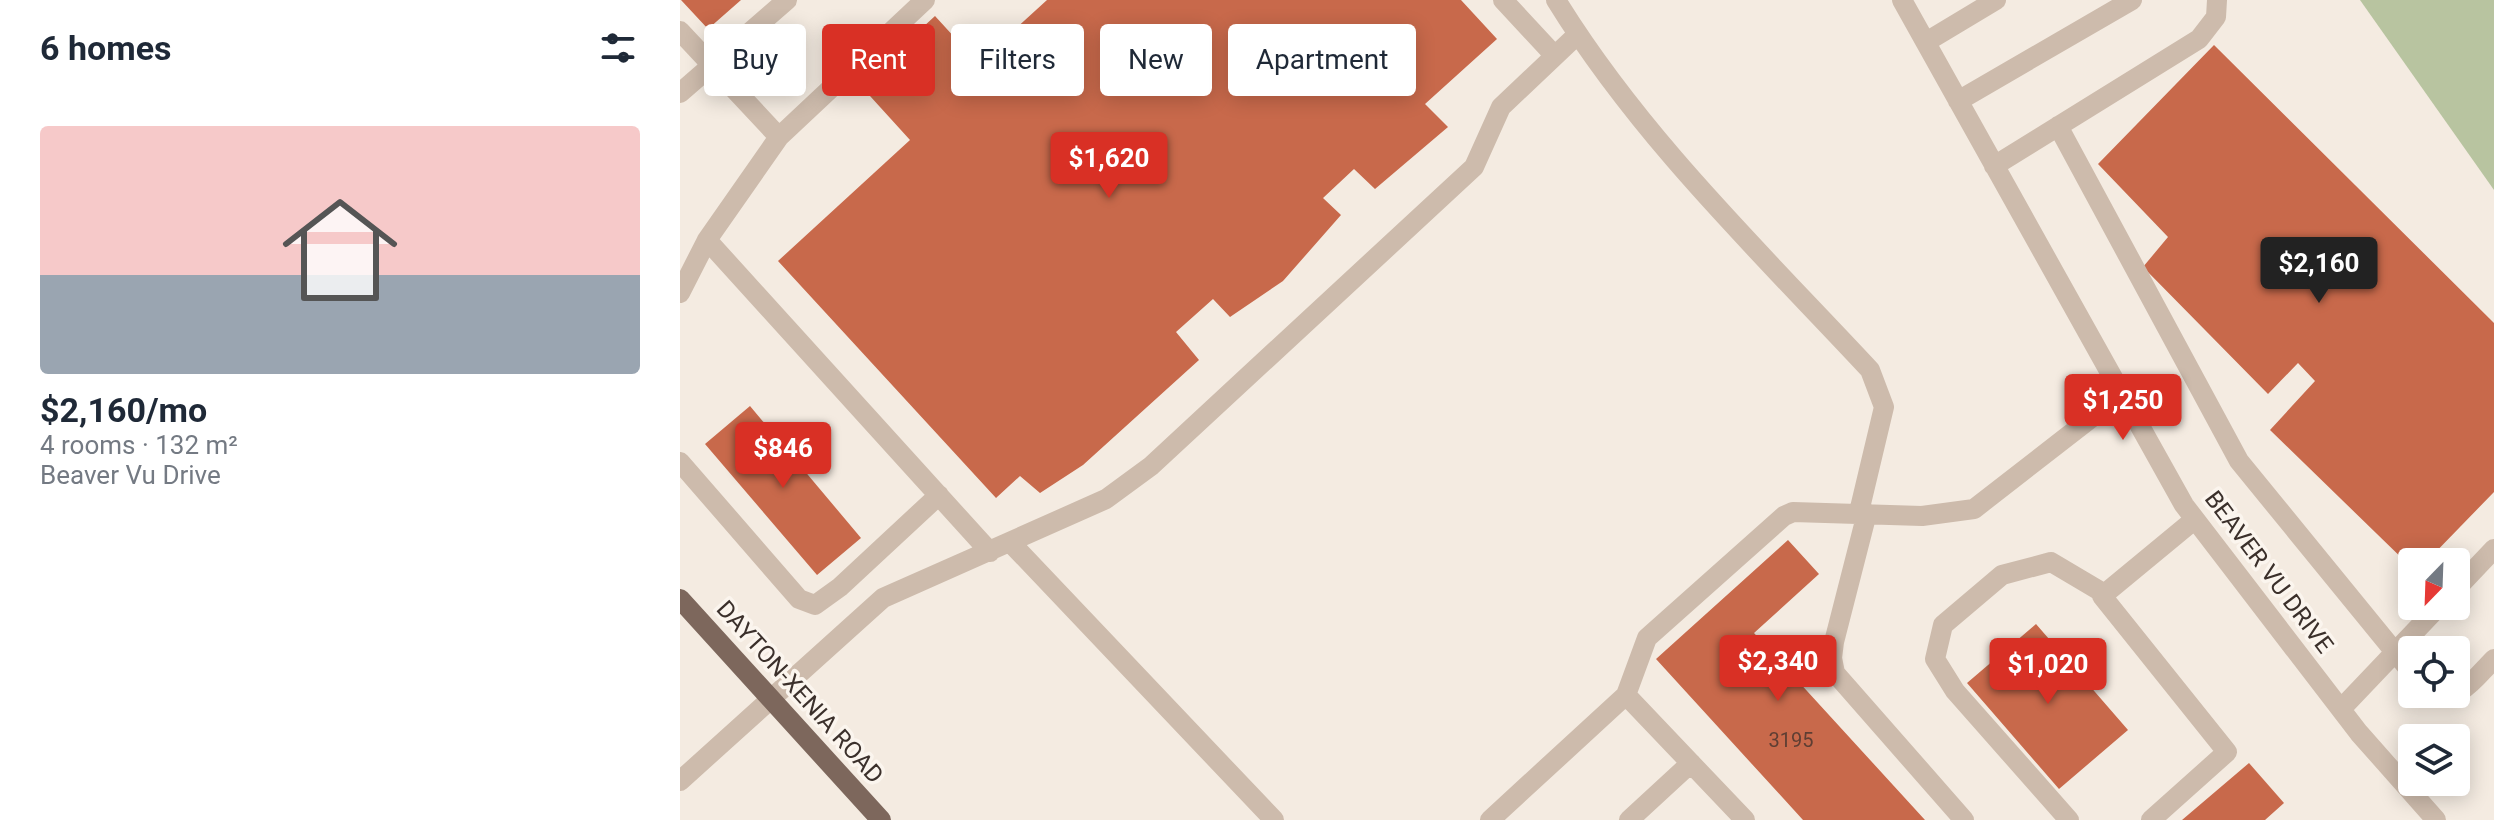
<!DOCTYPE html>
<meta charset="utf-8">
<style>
body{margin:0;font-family:Roboto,sans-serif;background:#f6f6f7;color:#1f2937;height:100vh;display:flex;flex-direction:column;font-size:30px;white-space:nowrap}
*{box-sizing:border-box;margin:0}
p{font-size:26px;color:#747a83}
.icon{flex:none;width:44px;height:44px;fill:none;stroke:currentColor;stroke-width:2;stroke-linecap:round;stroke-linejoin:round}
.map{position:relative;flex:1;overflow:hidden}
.sheet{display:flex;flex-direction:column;background:#fff;width:680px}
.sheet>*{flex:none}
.top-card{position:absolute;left:24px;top:24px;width:760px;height:72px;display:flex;gap:16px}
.needle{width:52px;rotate:203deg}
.buttons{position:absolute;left:1718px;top:548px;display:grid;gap:16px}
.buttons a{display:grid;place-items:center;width:72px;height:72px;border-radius:8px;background:#fff;box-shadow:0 4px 20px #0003;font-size:40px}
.price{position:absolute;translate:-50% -68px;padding:0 18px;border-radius:8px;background:#d93025;color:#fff;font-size:26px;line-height:52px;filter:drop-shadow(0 2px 4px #0008)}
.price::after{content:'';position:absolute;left:50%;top:48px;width:24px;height:18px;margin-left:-12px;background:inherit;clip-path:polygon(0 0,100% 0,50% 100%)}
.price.active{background:#222;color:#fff}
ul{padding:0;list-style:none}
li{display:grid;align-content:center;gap:16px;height:424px;padding:0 40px}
li span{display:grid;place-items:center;height:248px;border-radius:8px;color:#555}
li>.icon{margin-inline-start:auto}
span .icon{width:144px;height:144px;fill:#fffc;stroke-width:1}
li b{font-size:34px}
h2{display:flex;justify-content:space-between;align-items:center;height:96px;padding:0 40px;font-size:34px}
.pill{padding:0 28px;border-radius:8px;background:#fff;box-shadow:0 4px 20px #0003;font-size:28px;line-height:72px}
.pill.active{background:#d93025;color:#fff}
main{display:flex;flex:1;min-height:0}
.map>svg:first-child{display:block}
.green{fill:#b8c4a0}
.building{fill:#c8694b}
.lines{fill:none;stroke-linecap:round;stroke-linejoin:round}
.minor{stroke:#cdbbac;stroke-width:20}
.major{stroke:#7d675c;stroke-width:20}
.labels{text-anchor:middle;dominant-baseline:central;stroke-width:7;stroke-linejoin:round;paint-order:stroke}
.number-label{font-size:20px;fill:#5e3e33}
.street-label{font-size:24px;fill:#3b302b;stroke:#fbf5ee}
</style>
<main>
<section class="sheet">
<h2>6 homes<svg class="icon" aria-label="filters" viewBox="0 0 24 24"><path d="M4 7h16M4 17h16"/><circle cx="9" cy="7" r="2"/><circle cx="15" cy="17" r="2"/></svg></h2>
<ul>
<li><span style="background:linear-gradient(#f6c9c9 60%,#9aa5b1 0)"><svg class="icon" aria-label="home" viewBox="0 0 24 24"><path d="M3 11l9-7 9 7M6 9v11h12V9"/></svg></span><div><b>$2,160/mo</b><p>4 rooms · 132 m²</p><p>Beaver Vu Drive</p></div></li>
</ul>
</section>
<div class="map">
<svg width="1814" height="820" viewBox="0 0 1814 820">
<rect width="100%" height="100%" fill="#f4ebe1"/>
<!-- green -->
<path class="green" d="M1680 0H1814V190Z"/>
<!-- building -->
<path class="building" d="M1 0H61L28 29Z
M367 0H781L817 39 745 104 768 127 695 189 674 169 643 198 661 215 603 281 550 317 533 299 496 332 519 360 403 465 360 493 340 476 316 498 98 261 230 140 180 85 255 16 298 63Z
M1534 45 1814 323V492L1746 562H1732V568L1590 430 1635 381 1618 363 1588 394 1463 267 1488 237 1418 164Z
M70 406 181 538 137 575 25 444Z
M1108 540 1139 574 1074 633 1245 820H1123L976 659Z
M1356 624 1448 730 1379 789 1287 683Z
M1569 763 1604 803 1585 820H1502Z"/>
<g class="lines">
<!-- minor -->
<path class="minor" d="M823 0 875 56
M876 0C961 138 1080 252 1190 370L1204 407 1179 512
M1222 0 1504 505 1679 733 1756 820
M0 31 99 137
M1246 42 1316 0
M0 93 107 0
M1278 101 1452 0
M1378 126 1559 461 1732 673
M1314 166 1519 39 1536 17 1537 0
M27 240 310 552
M0 293 27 240 99 137 245 0
M0 462 119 599 135 605 160 587 259 495
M1187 513 1154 642 1152 658 1155 673 1284 820
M330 542 594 820
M1776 589 1814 549
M1750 694 1752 697C1783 699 1794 679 1814 659
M946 695 1065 820
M1661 709 1759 606
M0 781 203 598 426 499 471 466 794 167 821 107 897 35
M810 820 946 695 967 638 1104 516 1113 512 1242 516 1294 509 1442 394
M949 820 1011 763
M1389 820 1275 691 1255 659 1263 625 1322 575 1371 562 1425 594
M1471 820 1547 752 1422 596 1514 520"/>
<!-- major -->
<path class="major" d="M0 599 201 820"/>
</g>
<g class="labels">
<!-- number labels -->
<g class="number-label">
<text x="1111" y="740">3195</text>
</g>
<!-- street labels -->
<g class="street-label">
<text transform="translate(1589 572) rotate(53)">BEAVER VU DRIVE</text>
<text transform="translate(120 692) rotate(48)">DAYTON-XENIA ROAD</text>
</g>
</g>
</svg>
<div class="buttons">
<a><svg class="needle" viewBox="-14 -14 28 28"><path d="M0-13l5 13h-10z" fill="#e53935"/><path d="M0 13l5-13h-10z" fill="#747a83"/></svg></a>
<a><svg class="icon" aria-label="locate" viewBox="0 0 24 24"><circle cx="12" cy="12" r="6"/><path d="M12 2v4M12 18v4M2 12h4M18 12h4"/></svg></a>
<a><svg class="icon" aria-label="layers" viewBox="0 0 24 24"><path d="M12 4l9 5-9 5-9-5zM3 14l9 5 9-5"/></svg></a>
</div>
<b class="price" style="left:429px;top:200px">$1,620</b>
<b class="price active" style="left:1639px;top:305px">$2,160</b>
<b class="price" style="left:1443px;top:442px">$1,250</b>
<b class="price" style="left:103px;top:490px">$846</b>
<b class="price" style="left:1098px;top:703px">$2,340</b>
<b class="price" style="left:1368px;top:706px">$1,020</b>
<div class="top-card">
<a class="pill">Buy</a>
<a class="pill active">Rent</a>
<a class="pill">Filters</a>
<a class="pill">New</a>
<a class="pill">Apartment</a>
</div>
</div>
</main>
